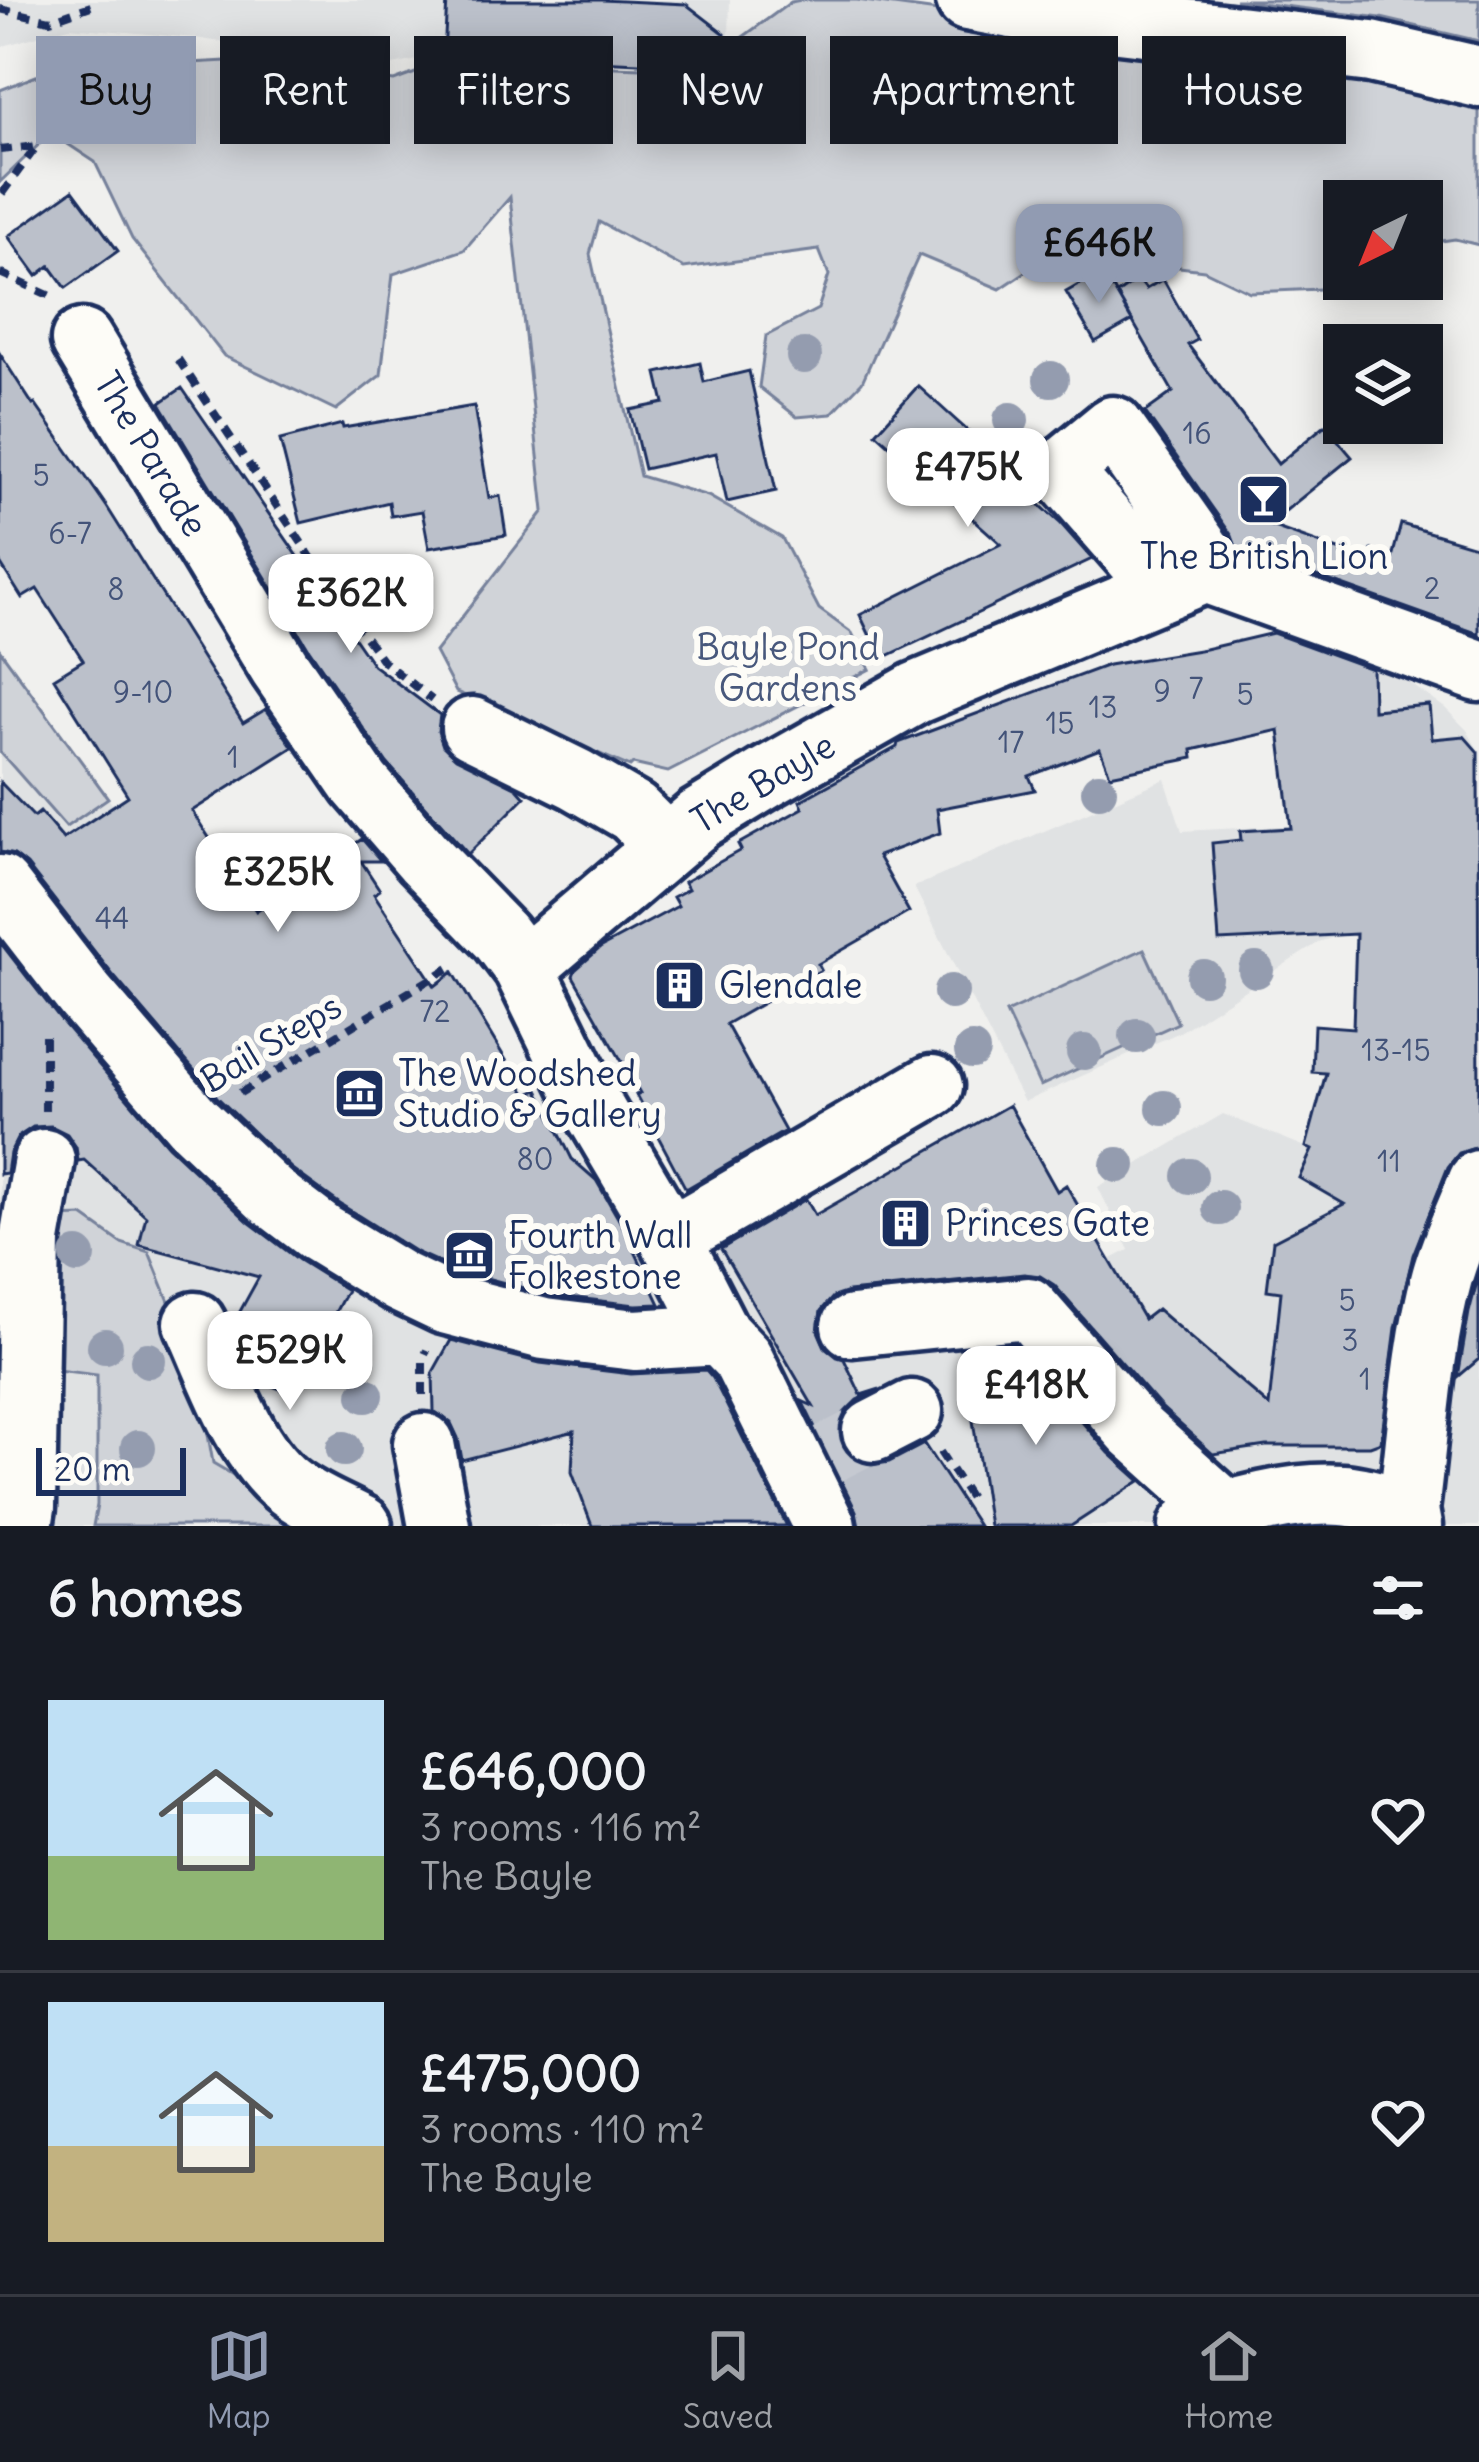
<!DOCTYPE html>
<meta charset="utf-8">
<style>
body{margin:0;font-family:Delius,sans-serif;background:#20242c;color:#f1f3f6;height:100vh;display:flex;flex-direction:column;font-size:45px;white-space:nowrap}
*{box-sizing:border-box;margin:0}
p{font-size:39px;color:#9ea1a6}
.icon{flex:none;width:66px;height:66px;fill:none;stroke:currentColor;stroke-width:2;stroke-linecap:round;stroke-linejoin:round}
.map{position:relative;height:1526px;overflow:hidden}
.sheet{display:flex;flex-direction:column;background:#171b24;flex:1}
.sheet>*{flex:none}
.top-card{position:absolute;left:36px;top:36px;width:1407px;height:108px;display:flex;gap:24px}
.needle{width:78px;rotate:223deg}
.buttons{position:absolute;left:1323px;top:180px;display:grid;gap:24px}
.buttons a{display:grid;place-items:center;width:120px;height:120px;border-radius:0px;background:#171b24;box-shadow:0 6px 30px #0003;font-size:60px}
.scale{position:absolute;left:36px;bottom:30px;width:150px;box-sizing:border-box;padding-left:12px;border:6px solid #1b2f5e;border-top:0;font-size:33px;line-height:42px;white-space:nowrap;color:#1b2f5e;-webkit-text-stroke:9px #fdfcf7;paint-order:stroke}
.price{position:absolute;translate:-50% -102px;padding:0 27px;border-radius:24px;background:#fff;color:#222;font-size:39px;line-height:78px;filter:drop-shadow(0 3px 6px #0008)}
.price::after{content:'';position:absolute;left:50%;top:72px;width:36px;height:27px;margin-left:-18px;background:inherit;clip-path:polygon(0 0,100% 0,50% 100%)}
.price.active{background:#919bb2;color:#111}
ul{padding:0;list-style:none}
li{display:flex;align-items:center;gap:36px;height:300px;padding:0 48px}
li+li{border-top:3px solid #363941}
li span{display:grid;place-items:center;flex:none;width:336px;height:240px;border-radius:0px;color:#555}
li>.icon{margin-inline-start:auto}
span .icon{width:144px;height:144px;fill:#fffc;stroke-width:1}
li b{font-size:51px}
h2{display:flex;justify-content:space-between;align-items:center;height:144px;padding:0 48px;font-size:51px}
.pill{padding:0 42px;border-radius:0px;background:#171b24;box-shadow:0 6px 30px #0003;font-size:42px;line-height:108px}
.pill.active{background:#919bb2;color:#111}
.tab-bar{display:flex;justify-content:space-around;align-items:center;height:168px;border-top:3px solid #363941;background:#171b24;font-size:33px;color:#9ea1a6}
.tab-bar a{display:grid;justify-items:center;gap:6px}
.tab-bar .active{color:#919bb2}
.map>svg:first-child{display:block}
.built{fill:#e0e2e3}
.green{fill:#d0d3d8;stroke:#76819b;stroke-width:3}
.building{fill:#bbc0ca;stroke:#1b2f5e;stroke-width:3}
.lines{fill:none;stroke-linecap:round;stroke-linejoin:round}
.minor-tunnel{stroke:#c5c9d1;stroke-width:60;stroke-dasharray:60 30;stroke-linecap:butt}
.minor-casing{stroke:#1b2f5e;stroke-width:69}
.path{stroke:#1b2f5e;stroke-width:8;stroke-dasharray:12 9;stroke-linecap:butt}
.minor{stroke:#fdfcf7;stroke-width:60}
.tree{fill:#949caf}
.labels{text-anchor:middle;dominant-baseline:central;stroke-width:12;stroke-linejoin:round;paint-order:stroke}
.number-label{font-size:30px;fill:#435379}
.street-label{font-size:36px;fill:#1b2f5e;stroke:#fdfcf7}
.poi-label{font-size:36px;fill:#1b2f5e;stroke:#fdfcf7;text-anchor:start}
.park-label{font-size:36px;fill:#48587c;stroke:#fdfcf7}
</style>
<div class="map">
<svg width="1479" height="1526" viewBox="0 0 1479 1526">
<rect width="100%" height="100%" fill="#f0f0ee"/>
<filter id="ink" filterUnits="userSpaceOnUse"><feTurbulence type="fractalNoise" baseFrequency=".00833" numOctaves="2"/><feDisplacementMap in="SourceGraphic" scale="24" xChannelSelector="R" yChannelSelector="G"/><feConvolveMatrix kernelMatrix="1 2 1 2 8 2 1 2 1" color-interpolation-filters="sRGB"/></filter>
<g filter="url(#ink)">
<!-- built -->
<path class="built" d="M0 0H730L728 70 441 55 383 67 195 38 69 27 0 47Z
M1372 664 1402 678 1445 708 1467 730 1477 748 1479 929 1380 927 1362 929 1321 941 1180 1032 1024 1102 914 887 1165 779 1182 831 1341 823 1373 793Z
M0 752 66 827 108 798 210 950 457 1126 544 1088 578 1153 600 1174 636 1244 785 1174 869 1317 1035 1298 1129 1250 1098 1187 1223 1114 1368 1172 1438 1215 1471 1156 1479 1132V1526H0Z"/>
<!-- green -->
<path class="green" d="M801 0H857L1369 70 1479 95V245L1455 239 1422 244V201H1344V279H1372L1366 287 1250 292 1204 270 1113 259 1087 273 1044 274 1033 267 1000 289 919 255 862 382 831 414 797 417 759 387 766 336 818 309 829 275 819 250 684 268 599 222 590 254 640 476 708 496 782 538 819 609 852 633 870 669 668 772 633 764 630 767 456 692 435 652 544 511 510 197 464 250 393 274 381 375 336 410 224 356 132 239 95 162 51 133 0 182V90L44 73 98 62 172 64 245 60 394 81 448 61 725 71 736 42 791 2Z
M1235 0H1479V41L1381 18Z
M0 650 108 798 66 827 0 752Z
M1144 949 1178 1023 1040 1086 1006 1013Z
M83 1216 121 1243 149 1252 186 1343 205 1418 213 1463 320 1526H93L97 1505V1375L49 1369 55 1217Z"/>
<!-- building -->
<path class="building" d="M447 0H602L686 4 725 34 724 67 444 54Z
M73 190 118 251 66 288 50 266 37 276 8 236Z
M1103 271 1132 321 1095 342 1066 292Z
M1138 279 1146 289 1163 279 1197 340 1188 345 1278 464 1325 425 1352 457 1268 525 1369 561 1372 550 1392 558 1401 524 1479 547V634L1236 547 1232 536 1145 412 1173 392 1117 294Z
M0 354 33 405 35 404 107 507 243 723 266 709 293 747 192 811 256 911 362 839 381 861H361L380 890 374 894 435 986 453 972 527 1095 538 1090 572 1159 596 1180 625 1230 660 1304 636 1305 550 1295 456 1270 416 1252 340 1204 292 1169 217 1097 112 974 27 865 14 855 0 852V782L34 817 40 812 63 839 128 796 54 678 83 660 37 589 22 598 0 563Z
M700 363 704 382 749 371 776 491 727 502 716 453 644 469 630 410 664 403 657 373Z
M918 386 992 453 988 458 1061 524 1092 559 881 659 860 615 1001 544 876 433Z
M182 388 373 665 440 715 438 731 443 746 456 758 517 788 525 797 468 854 387 763 309 649 160 403Z
M474 406 489 498 500 496 506 535 429 548 422 511 391 516 389 502 301 523 280 440 342 424 343 428Z
M1273 633 1372 669 1373 710 1429 705 1432 739 1464 736 1478 752 1479 1147 1459 1153 1448 1167 1413 1255 1396 1328 1381 1442 1370 1446H1266L1213 1454 1160 1406 1054 1285 1040 1276 1024 1274 848 1292 833 1297 821 1311 818 1331 825 1347 837 1357 844 1359 861 1395 880 1389 857 1400 844 1413 839 1430 843 1448 855 1460 872 1465 889 1462 924 1444 978 1526H859L856 1511 802 1401 813 1406 721 1249 806 1199 815 1215 1009 1105 1057 1191 1066 1185 1144 1319 1157 1309 1269 1406 1281 1292 1267 1290 1273 1241 1344 1204 1299 1178 1312 1150 1306 1147 1326 1073 1312 1072 1314 1025 1353 1028 1356 934 1219 941 1212 843 1241 840 1240 831 1291 828 1279 730 1192 750 1193 758 1110 775 1100 749 1029 776 1035 790 937 809 940 833 878 856 909 912 818 964 821 970 726 1024 785 1131 686 1189 636 1095 640 1093 573 976 575 970 600 948 678 906 673 897 688 889 684 882 741 850 738 844 803 808 800 801 897 747 898 743 1108 665 1205 649Z
M0 942 59 1018 168 1146 249 1222 299 1260 347 1290 326 1330 313 1323 283 1390 257 1380 233 1324 259 1277 139 1245 146 1216 84 1160 78 1161 76 1147 67 1134 51 1126 33 1127 18 1137 10 1153 7 1173 0 1174Z
M1479 1274V1359L1458 1377 1469 1312Z
M451 1340 540 1363 631 1374 706 1370 713 1378 787 1526H592L572 1472 574 1431 462 1460 458 1438 451 1423 434 1411 433 1372Z
M1014 1344 1109 1453 1140 1481 1071 1526H989L967 1381 981 1380 982 1347Z"/>
<g class="lines">
<!-- minor-tunnel -->
<path class="minor-tunnel" d="M824 1456 873 1431"/>
<defs>
<path id="minor" d="M967 0 1028 11 1371 52 1479 77
M82 340 280 668 360 784 424 858 500 936 524 968 590 1103 670 1238 720 1335 742 1358 825 1526
M1164 589 1068 479 1069 463 1113 427 1204 556 1205 572
M472 728 576 779 633 812 666 845
M0 886 85 996 192 1121 270 1195 320 1233 400 1282 444 1303 544 1329 635 1340 720 1335
M524 968 699 819 766 778 916 693 1205 572 1479 671
M670 1238 932 1086
M195 1323C218 1373 244 1451 287 1485 308 1502 337 1513 361 1526
M852 1326 1028 1308 1135 1430 1225 1511
M873 1431 912 1411
M424 1444 439 1526
M1408 1510C1418 1436 1422 1349 1442 1277 1451 1244 1466 1213 1479 1181
M22 1526 25 1507 30 1240 44 1160
M1190 1526C1233 1507 1294 1492 1342 1495 1363 1496 1387 1505 1408 1510L1411 1526"/>
</defs>
<!-- minor casing -->
<use href="#minor" class="minor-casing"/>
<!-- path -->
<path class="path" d="M0 9 50 20 91 6
M0 150 37 146 0 196
M0 273 53 297
M178 359 360 630 384 662 432 700
M45 1036V1111
M240 1093 454 965
M423 1395V1359L427 1350
M940 1452 972 1501"/>
<!-- minor -->
<use href="#minor" class="minor"/>
</g>
<!-- trees -->
<g class="tree">
<circle cx="804" cy="356" r="18"/>
<circle cx="1051" cy="379" r="18"/>
<circle cx="1011" cy="420" r="18"/>
<circle cx="1099" cy="790" r="18"/>
<circle cx="1256" cy="970" r="18"/>
<circle cx="1204" cy="977" r="18"/>
<circle cx="951" cy="992" r="18"/>
<circle cx="1137" cy="1036" r="18"/>
<circle cx="972" cy="1051" r="18"/>
<circle cx="1084" cy="1052" r="18"/>
<circle cx="1164" cy="1108" r="18"/>
<circle cx="1118" cy="1165" r="18"/>
<circle cx="1190" cy="1176" r="18"/>
<circle cx="1220" cy="1208" r="18"/>
<circle cx="78" cy="1256" r="18"/>
<circle cx="105" cy="1346" r="18"/>
<circle cx="148" cy="1360" r="18"/>
<circle cx="366" cy="1395" r="18"/>
<circle cx="138" cy="1448" r="18"/>
<circle cx="344" cy="1449" r="18"/>
</g>
</g>
<!-- icons -->
<defs>
<symbol id="bar-square" viewBox="-11 -11 22 22"><rect x="-9" y="-9" width="18" height="18" rx="4" fill="#1b2f5e" stroke="#fdfcf7"/><path d="M-6-5H6L.8 .8V4.5H3.5V6h-7V4.5H-.8V.8Z" fill="#fff"/></symbol>
<symbol id="building-square" viewBox="-11 -11 22 22"><rect x="-9" y="-9" width="18" height="18" rx="4" fill="#1b2f5e" stroke="#fdfcf7"/><path d="M-4-6H4V6H1V3H-1V6H-4ZM-2.5-4.3h1.7v1.8h-1.7ZM.8-4.3h1.7v1.8H.8ZM-2.5-1h1.7V.8h-1.7ZM.8-1h1.7V.8H.8Z" fill="#fff"/></symbol>
<symbol id="museum-square" viewBox="-11 -11 22 22"><rect x="-9" y="-9" width="18" height="18" rx="4" fill="#1b2f5e" stroke="#fdfcf7"/><path d="M0-6L6-3V-2H-6V-3ZM-5-1h2V3h-2ZM-1-1h2V3h-2ZM3-1h2V3H3ZM-6 4H6V6H-6Z" fill="#fff"/></symbol>
</defs>
<g fill-rule="evenodd">
<use href="#bar-square" x="1234" y="470" width="59" height="59"/>
<use href="#building-square" x="650" y="956" width="59" height="59"/>
<use href="#museum-square" x="330" y="1064" width="59" height="59"/>
<use href="#building-square" x="876" y="1194" width="59" height="59"/>
<use href="#museum-square" x="440" y="1226" width="59" height="59"/>
</g>
<g class="labels">
<!-- number labels -->
<g class="number-label">
<text x="1197" y="433">16</text>
<text x="41" y="475">5</text>
<text x="70" y="533">6-7</text>
<text x="1432" y="588">2</text>
<text x="116" y="589">8</text>
<text x="1196" y="688">7</text>
<text x="1162" y="691">9</text>
<text x="143" y="692">9-10</text>
<text x="1245" y="694">5</text>
<text x="1103" y="707">13</text>
<text x="1060" y="723">15</text>
<text x="1011" y="742">17</text>
<text x="233" y="757">1</text>
<text x="112" y="918">44</text>
<text x="435" y="1011">72</text>
<text x="1396" y="1050">13-15</text>
<text x="535" y="1159">80</text>
<text x="1389" y="1161">11</text>
<text x="1347" y="1300">5</text>
<text x="1350" y="1340">3</text>
<text x="1365" y="1379">1</text>
</g>
<!-- street labels -->
<g class="street-label">
<text transform="translate(151 454) rotate(59)">The Parade</text>
<text transform="translate(763 783) rotate(-31)">The Bayle</text>
<text transform="translate(271 1043) rotate(-31)">Bail Steps</text>
</g>
<!-- poi labels -->
<g class="poi-label">
<text x="1264" y="556" text-anchor="middle">The British Lion</text>
<text x="719" y="985">Glendale</text>
<text x="398" y="1073">The Woodshed<tspan x="398" dy="41">Studio &amp; Gallery</tspan></text>
<text x="945" y="1223">Princes Gate</text>
<text x="508" y="1235">Fourth Wall<tspan x="508" dy="41">Folkestone</tspan></text>
</g>
<!-- park labels -->
<g class="park-label">
<text x="788" y="647">Bayle Pond<tspan x="788" dy="41">Gardens</tspan></text>
</g>
</g>
</svg>
<div class="buttons">
<a><svg class="needle" viewBox="-14 -14 28 28"><path d="M0-13l5 13h-10z" fill="#e53935"/><path d="M0 13l5-13h-10z" fill="#9ea1a6"/></svg></a>
<a><svg class="icon" aria-label="layers" viewBox="0 0 24 24"><path d="M12 4l9 5-9 5-9-5zM3 14l9 5 9-5"/></svg></a>
</div>
<div class="scale">20 m</div>
<b class="price active" style="left:1099px;top:306px">£646K</b>
<b class="price" style="left:968px;top:530px">£475K</b>
<b class="price" style="left:351px;top:656px">£362K</b>
<b class="price" style="left:278px;top:935px">£325K</b>
<b class="price" style="left:290px;top:1413px">£529K</b>
<b class="price" style="left:1036px;top:1448px">£418K</b>
<div class="top-card">
<a class="pill active">Buy</a>
<a class="pill">Rent</a>
<a class="pill">Filters</a>
<a class="pill">New</a>
<a class="pill">Apartment</a>
<a class="pill">House</a>
</div>
</div>
<section class="sheet">
<h2>6 homes<svg class="icon" aria-label="filters" viewBox="0 0 24 24"><path d="M4 7h16M4 17h16"/><circle cx="9" cy="7" r="2"/><circle cx="15" cy="17" r="2"/></svg></h2>
<ul>
<li><span style="background:linear-gradient(#bfe0f5 65%,#8fb573 0)"><svg class="icon" aria-label="home" viewBox="0 0 24 24"><path d="M3 11l9-7 9 7M6 9v11h12V9"/></svg></span><div><b>£646,000</b><p>3 rooms · 116 m²</p><p>The Bayle</p></div><svg class="icon" aria-label="heart" viewBox="0 0 24 24"><path d="M12 20l-8-8c-3-5 5-10 8-4 3-6 11-1 8 4z"/></svg></li>
<li><span style="background:linear-gradient(#bfe0f5 60%,#c2b280 0)"><svg class="icon" aria-label="home" viewBox="0 0 24 24"><path d="M3 11l9-7 9 7M6 9v11h12V9"/></svg></span><div><b>£475,000</b><p>3 rooms · 110 m²</p><p>The Bayle</p></div><svg class="icon" aria-label="heart" viewBox="0 0 24 24"><path d="M12 20l-8-8c-3-5 5-10 8-4 3-6 11-1 8 4z"/></svg></li>
</ul>
</section>
<nav class="tab-bar">
<a class="active"><svg class="icon" aria-label="map" viewBox="0 0 24 24"><path d="M3 6l6-2 6 2 6-2v14l-6 2-6-2-6 2zM9 4v14M15 6v14"/></svg>Map</a>
<a><svg class="icon" aria-label="saved" viewBox="0 0 24 24"><path d="M7 4h10v16l-5-4-5 4z"/></svg>Saved</a>
<a><svg class="icon" aria-label="home" viewBox="0 0 24 24"><path d="M3 11l9-7 9 7M6 9v11h12V9"/></svg>Home</a>
</nav>
